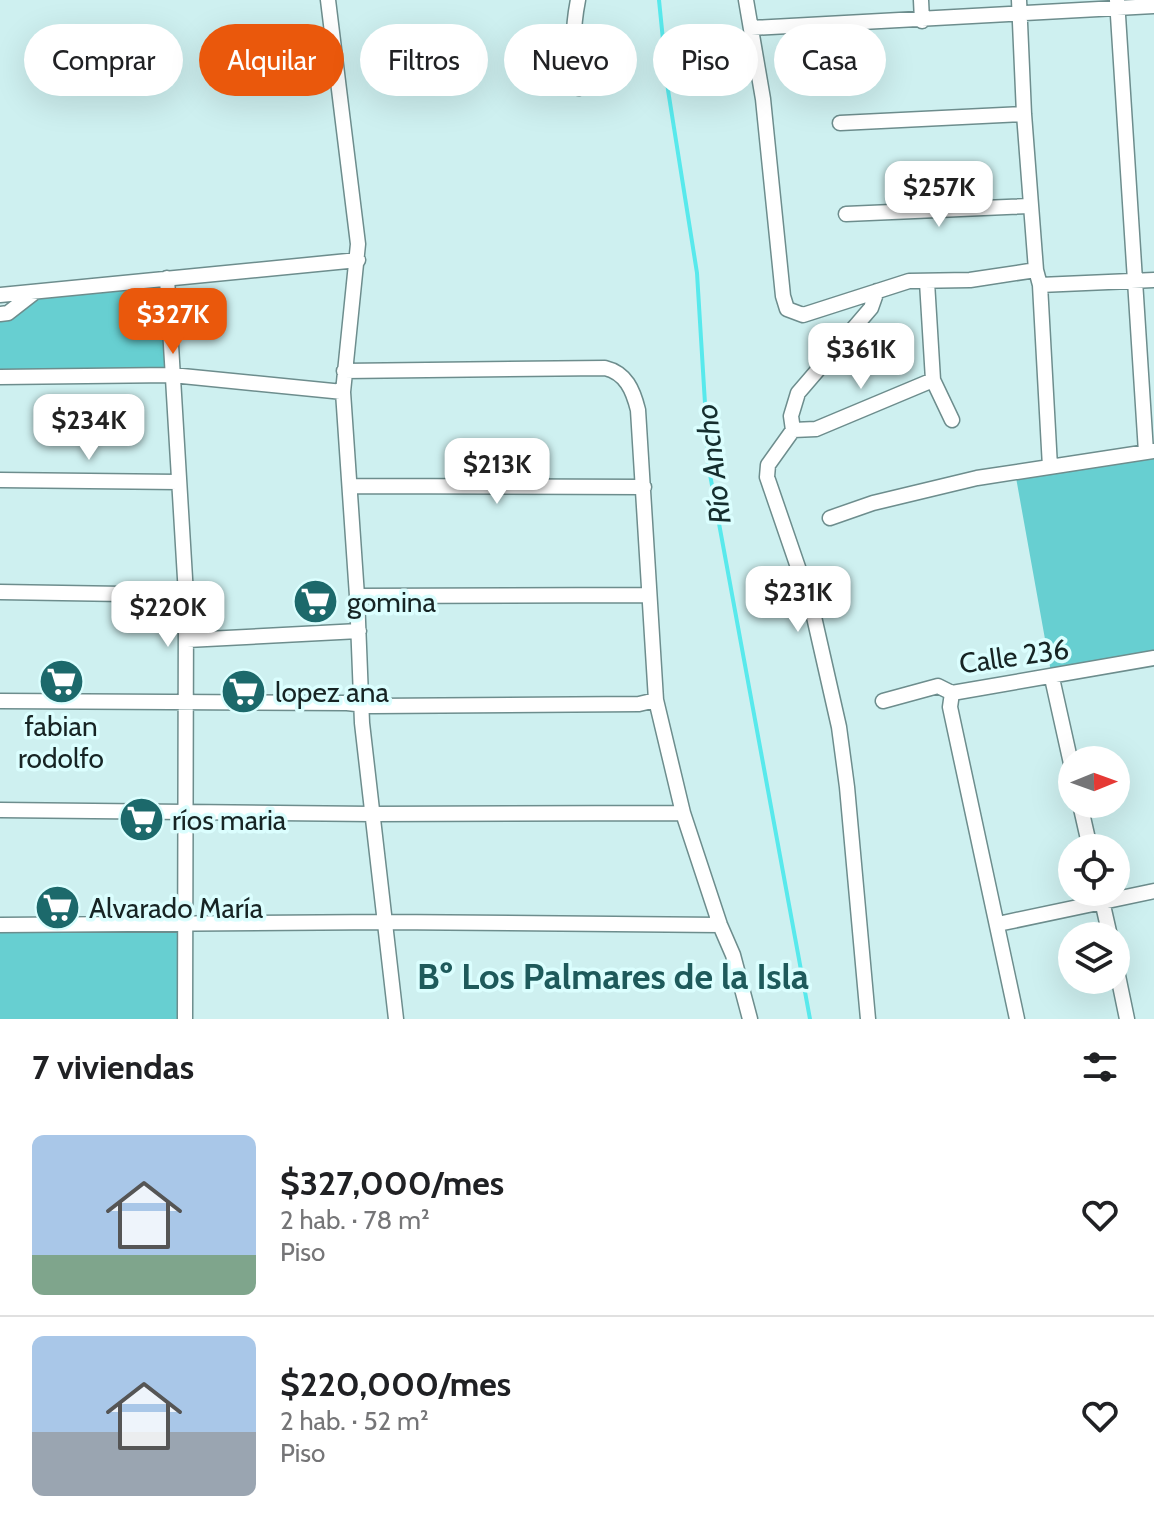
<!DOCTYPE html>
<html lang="es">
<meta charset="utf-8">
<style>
body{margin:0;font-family:Cabin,sans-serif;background:#f2f2f2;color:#202124;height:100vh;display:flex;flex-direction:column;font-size:30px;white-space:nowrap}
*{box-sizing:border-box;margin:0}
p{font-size:26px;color:#757577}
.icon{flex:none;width:44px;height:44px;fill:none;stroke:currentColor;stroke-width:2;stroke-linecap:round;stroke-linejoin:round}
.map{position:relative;height:1019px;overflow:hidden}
.panel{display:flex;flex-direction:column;background:#fff;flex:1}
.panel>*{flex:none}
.banner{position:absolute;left:24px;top:24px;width:1106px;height:72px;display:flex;gap:16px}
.needle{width:52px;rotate:89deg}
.fabs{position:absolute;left:1058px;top:746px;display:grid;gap:16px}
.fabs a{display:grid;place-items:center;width:72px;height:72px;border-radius:50%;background:#fff;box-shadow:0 8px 32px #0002;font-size:40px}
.price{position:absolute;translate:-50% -68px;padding:0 18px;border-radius:16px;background:#fff;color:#222;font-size:26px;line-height:52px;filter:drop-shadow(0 2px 4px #0008)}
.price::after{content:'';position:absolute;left:50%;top:48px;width:24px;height:18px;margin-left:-12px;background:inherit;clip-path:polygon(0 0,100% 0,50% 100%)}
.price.current{background:#ea580c;color:#fff}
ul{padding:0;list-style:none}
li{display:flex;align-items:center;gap:24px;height:200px;padding:0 32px}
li+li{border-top:2px solid #e0e0e0}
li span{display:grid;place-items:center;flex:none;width:224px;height:160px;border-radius:12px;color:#555}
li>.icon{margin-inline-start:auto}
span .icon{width:96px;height:96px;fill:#fffc;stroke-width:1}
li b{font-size:34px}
h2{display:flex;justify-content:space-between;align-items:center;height:96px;padding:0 32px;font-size:34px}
.tag{padding:0 28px;border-radius:36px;background:#fff;box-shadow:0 8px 32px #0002;font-size:28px;line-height:72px}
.tag.current{background:#ea580c;color:#fff}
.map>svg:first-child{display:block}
.green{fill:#67cfd1}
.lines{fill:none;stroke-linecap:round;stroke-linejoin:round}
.stream{stroke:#58e9ec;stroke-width:4}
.street-casing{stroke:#6d8d8d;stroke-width:17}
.street{stroke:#fff;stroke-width:14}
.labels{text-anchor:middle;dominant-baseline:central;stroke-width:7;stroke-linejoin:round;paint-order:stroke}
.poi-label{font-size:28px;fill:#172424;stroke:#dbfefe;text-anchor:start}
.street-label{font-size:28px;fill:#172424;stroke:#dbfefe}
.water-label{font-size:30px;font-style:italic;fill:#152e2e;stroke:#dbfefe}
.district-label{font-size:36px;font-weight:bold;fill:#1e5a5b;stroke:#dbfefe}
</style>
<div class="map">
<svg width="1154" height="1019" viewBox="0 0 1154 1019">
<rect width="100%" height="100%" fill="#cef0f0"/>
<!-- green -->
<path class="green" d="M167 278 168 375 0 377V314L35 292Z
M1154 455V658L1052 678 1015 472Z
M0 925H185L183 1019H0Z"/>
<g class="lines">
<!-- stream -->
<path class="stream" d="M659 0 668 90 697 273 709 469 810 1019"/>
<defs>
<path id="street" d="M328 0 358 244 343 392 357 596 362 723 396 1019
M578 0C572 30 572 58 579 88
M746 0 763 99 783 296 787 309 803 315 909 281 970 280 1036 270
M921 0 922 21
M1019 0 1024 114 1036 270 1040 285 1050 467
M1117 0 1146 452
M751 28 1154 6
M840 123 1024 114
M846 214 1030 206
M167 278 186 595 185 1019
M927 282 933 380 952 420
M1040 285 1154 280
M0 295 358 260
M0 314 8 313 35 292
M344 371 605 368C626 373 633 390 638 410L656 700 683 813 720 925 733 955 750 1019
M0 377 172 375 343 392
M793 430 816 429 933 380
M0 480 178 482
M350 486 644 487
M830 518 873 503 977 478 1154 451
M0 592 186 595
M357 596 648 595
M187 640 359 631
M1052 678 1072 768
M952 693 950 707 1017 1019
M0 701 347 703 374 706 639 704 656 700
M883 701 938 686 952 693 1154 658
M1080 804 1090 848
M0 810 372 814 683 813
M1100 892 1110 936
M998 924 1154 891
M0 925 386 922 720 925
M1116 966 1127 1019
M868 1019 847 787 839 727 812 608 767 477 768 465 793 430 791 416 798 393 871 308 877 291"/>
</defs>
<!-- street casing -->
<use href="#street" class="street-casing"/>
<!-- street -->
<use href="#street" class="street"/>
</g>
<!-- icons -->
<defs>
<symbol id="supermarket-disc" viewBox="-11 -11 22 22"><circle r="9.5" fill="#1c696b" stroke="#dbfefe"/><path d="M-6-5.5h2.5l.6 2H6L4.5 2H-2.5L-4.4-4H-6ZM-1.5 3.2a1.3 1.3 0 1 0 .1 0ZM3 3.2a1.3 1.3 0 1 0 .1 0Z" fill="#fff"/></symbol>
</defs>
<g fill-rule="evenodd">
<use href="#supermarket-disc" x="290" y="576" width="51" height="51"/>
<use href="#supermarket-disc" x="36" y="656" width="51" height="51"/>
<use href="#supermarket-disc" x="218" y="666" width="51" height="51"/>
<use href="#supermarket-disc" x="116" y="794" width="51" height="51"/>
<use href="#supermarket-disc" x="32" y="882" width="51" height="51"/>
</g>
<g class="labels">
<!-- poi labels -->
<g class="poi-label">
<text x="347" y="602">gomina</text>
<text x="275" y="692">lopez ana</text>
<text x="61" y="726" text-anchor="middle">fabian<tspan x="61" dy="32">rodolfo</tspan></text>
<text x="172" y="820">ríos maria</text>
<text x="89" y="908">Alvarado María</text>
</g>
<!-- street labels -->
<g class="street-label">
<text transform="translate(1014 656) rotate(-8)">Calle 236</text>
</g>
<!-- water labels -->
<g class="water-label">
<text transform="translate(713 464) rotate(-97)">Río Ancho</text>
</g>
<!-- district labels -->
<g class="district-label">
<text x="613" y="976">Bº Los Palmares de la Isla</text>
</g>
</g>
</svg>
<div class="fabs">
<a><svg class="needle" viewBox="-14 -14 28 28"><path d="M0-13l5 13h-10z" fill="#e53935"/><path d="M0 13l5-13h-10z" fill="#757577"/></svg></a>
<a><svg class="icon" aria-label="locate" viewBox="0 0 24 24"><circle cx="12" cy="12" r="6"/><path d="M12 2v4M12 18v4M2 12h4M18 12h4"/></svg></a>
<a><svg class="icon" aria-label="layers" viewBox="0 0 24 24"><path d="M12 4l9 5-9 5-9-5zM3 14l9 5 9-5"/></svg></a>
</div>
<b class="price" style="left:939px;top:229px">$257K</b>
<b class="price current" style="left:173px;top:356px">$327K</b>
<b class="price" style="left:861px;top:391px">$361K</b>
<b class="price" style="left:89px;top:462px">$234K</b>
<b class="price" style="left:497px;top:506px">$213K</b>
<b class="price" style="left:798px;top:634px">$231K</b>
<b class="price" style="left:168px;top:649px">$220K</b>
<div class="banner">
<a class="tag">Comprar</a>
<a class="tag current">Alquilar</a>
<a class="tag">Filtros</a>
<a class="tag">Nuevo</a>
<a class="tag">Piso</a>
<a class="tag">Casa</a>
</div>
</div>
<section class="panel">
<h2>7 viviendas<svg class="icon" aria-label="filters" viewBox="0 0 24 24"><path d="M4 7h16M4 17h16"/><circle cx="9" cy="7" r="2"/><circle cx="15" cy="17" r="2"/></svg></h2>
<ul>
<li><span style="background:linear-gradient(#a9c7e8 75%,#7fa58c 0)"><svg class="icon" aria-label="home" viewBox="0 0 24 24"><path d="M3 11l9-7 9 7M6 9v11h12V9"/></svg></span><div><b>$327,000/mes</b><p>2 hab. · 78 m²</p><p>Piso</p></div><svg class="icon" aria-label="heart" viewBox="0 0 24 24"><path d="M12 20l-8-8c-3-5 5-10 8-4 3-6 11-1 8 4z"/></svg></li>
<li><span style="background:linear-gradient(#a9c7e8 60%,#9aa5b1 0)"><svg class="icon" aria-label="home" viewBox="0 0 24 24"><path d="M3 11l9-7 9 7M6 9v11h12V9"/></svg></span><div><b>$220,000/mes</b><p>2 hab. · 52 m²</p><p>Piso</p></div><svg class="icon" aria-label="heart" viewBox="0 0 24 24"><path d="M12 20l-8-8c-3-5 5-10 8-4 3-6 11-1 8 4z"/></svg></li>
</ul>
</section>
